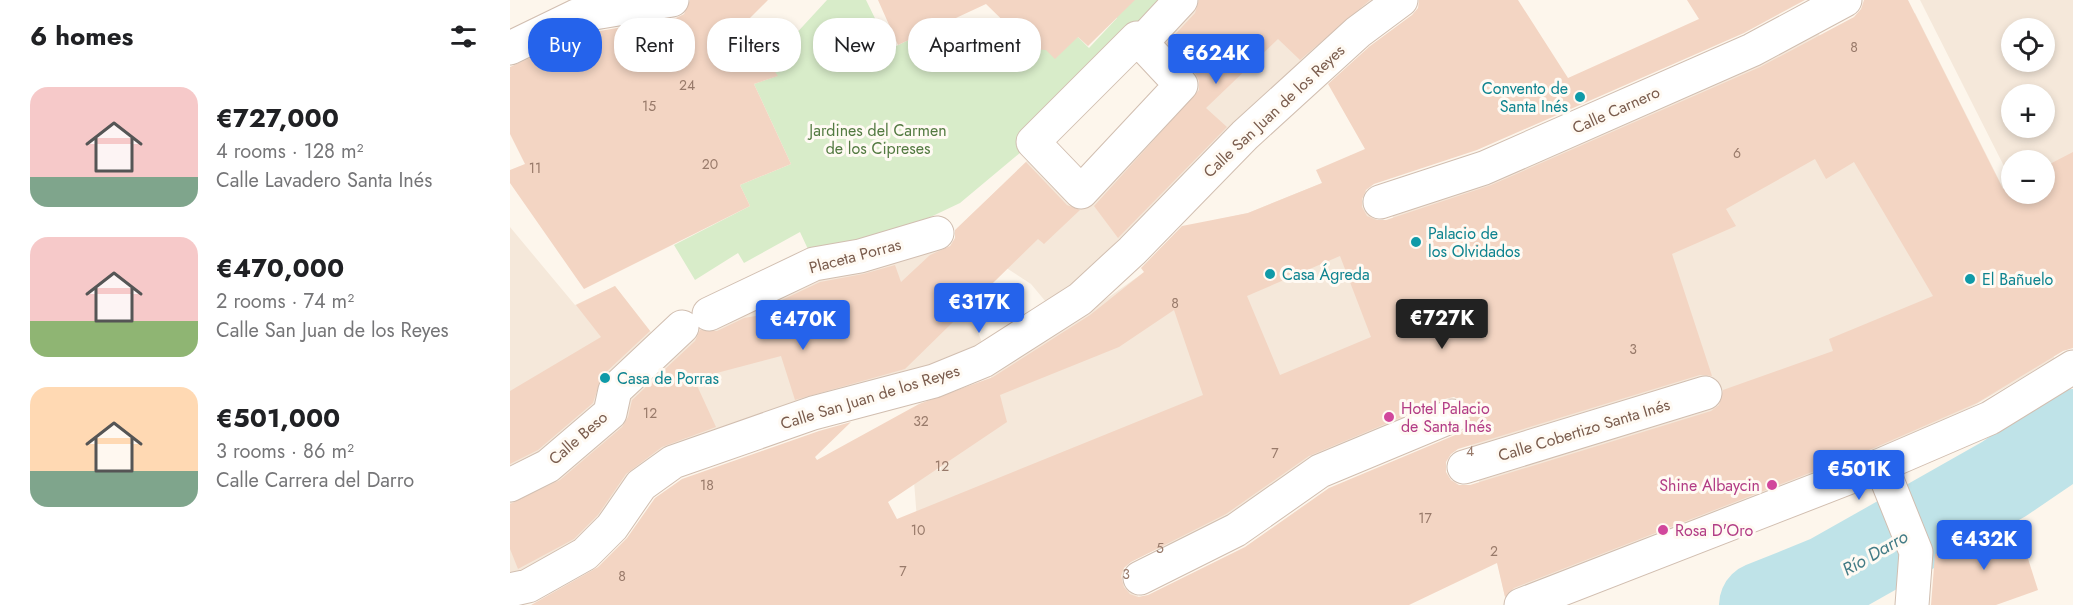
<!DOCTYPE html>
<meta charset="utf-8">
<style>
body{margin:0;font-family:Jost,sans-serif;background:#f2f2f2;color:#202124;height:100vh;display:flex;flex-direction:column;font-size:22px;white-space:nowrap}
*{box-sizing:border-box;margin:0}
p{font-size:20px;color:#757577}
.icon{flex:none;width:33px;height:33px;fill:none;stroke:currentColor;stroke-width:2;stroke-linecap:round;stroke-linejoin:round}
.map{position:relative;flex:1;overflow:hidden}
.side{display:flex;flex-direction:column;background:#fff;width:510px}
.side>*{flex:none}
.banner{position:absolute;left:18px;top:18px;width:570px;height:54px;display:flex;gap:12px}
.fabs{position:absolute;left:1491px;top:18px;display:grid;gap:12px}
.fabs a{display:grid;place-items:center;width:54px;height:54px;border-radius:50%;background:#fff;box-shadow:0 3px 9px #0003;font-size:30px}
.price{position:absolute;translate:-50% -51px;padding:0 14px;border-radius:6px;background:#2563eb;color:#fff;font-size:20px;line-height:39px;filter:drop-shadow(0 2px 3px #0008)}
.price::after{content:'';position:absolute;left:50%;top:36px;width:18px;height:14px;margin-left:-9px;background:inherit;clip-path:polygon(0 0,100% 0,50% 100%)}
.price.current{background:#222;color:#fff}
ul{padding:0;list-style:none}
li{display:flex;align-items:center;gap:18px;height:150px;padding:0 30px}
li span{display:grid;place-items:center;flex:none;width:168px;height:120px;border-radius:18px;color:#555}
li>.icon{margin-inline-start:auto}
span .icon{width:72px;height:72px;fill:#fffc;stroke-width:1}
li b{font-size:26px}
h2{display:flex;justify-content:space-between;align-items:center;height:72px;padding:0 30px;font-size:26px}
.chip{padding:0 21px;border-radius:24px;background:#fff;box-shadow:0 3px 9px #0003;font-size:21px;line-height:54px}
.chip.current{background:#2563eb;color:#fff}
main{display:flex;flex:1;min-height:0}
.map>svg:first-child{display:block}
.residential{fill:#f5e8da;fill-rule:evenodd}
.green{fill:#d8ecc9}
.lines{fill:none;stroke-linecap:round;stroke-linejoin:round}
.river{stroke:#bfe3e8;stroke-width:86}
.building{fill:#f3d5c3;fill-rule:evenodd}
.minor-casing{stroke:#d1beb0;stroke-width:35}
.minor{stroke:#fff;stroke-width:33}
.culture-dot{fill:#0f9aa8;stroke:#fffaf3;stroke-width:2}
.hotel-dot{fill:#d1479c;stroke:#fffaf3;stroke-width:2}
.labels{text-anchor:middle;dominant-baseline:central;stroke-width:6;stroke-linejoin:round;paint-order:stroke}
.number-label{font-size:14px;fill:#987a6a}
.culture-label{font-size:16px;fill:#0d838f;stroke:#fffaf3;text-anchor:start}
.street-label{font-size:16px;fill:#7a5c4d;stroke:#fffaf3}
.park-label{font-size:16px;fill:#537a41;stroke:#fffaf3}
.hotel-label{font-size:16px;fill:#b23c85;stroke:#fffaf3;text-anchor:start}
.water-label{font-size:18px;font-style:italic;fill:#437c86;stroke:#fffaf3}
</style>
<main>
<section class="side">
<h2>6 homes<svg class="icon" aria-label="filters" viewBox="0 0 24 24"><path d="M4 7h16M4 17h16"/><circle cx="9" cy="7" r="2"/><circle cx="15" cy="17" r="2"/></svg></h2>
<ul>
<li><span style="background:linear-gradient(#f6c9c9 75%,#7fa58c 0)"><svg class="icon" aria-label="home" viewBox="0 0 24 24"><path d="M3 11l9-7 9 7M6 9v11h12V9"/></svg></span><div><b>€727,000</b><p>4 rooms · 128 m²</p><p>Calle Lavadero Santa Inés</p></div></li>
<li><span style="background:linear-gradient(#f6c9c9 70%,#8fb573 0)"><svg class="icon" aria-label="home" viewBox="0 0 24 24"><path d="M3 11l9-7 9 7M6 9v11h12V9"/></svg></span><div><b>€470,000</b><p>2 rooms · 74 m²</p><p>Calle San Juan de los Reyes</p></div></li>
<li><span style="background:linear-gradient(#ffd9b3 70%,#7fa58c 0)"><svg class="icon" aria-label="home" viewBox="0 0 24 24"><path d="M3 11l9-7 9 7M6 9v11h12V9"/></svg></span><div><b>€501,000</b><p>3 rooms · 86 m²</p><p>Calle Carrera del Darro</p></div></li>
</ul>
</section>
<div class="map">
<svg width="1563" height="605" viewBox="0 0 1563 605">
<rect width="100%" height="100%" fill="#fdf6ec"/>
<!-- residential -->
<path class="residential" d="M687 0H871L707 140 541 308 521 284 498 269 448 228 530 148 571 191 670 85 639 52Z
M1410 0H1563V304L1508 194H1534V160H1502L1501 180ZM1502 28H1534V62H1502ZM1502 94H1534V128H1502Z
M1405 13 1563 327 1541 352 1545 359 1430 425 996 601 943 366 902 286 880 207 1305 27 1323 60Z
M841 155 908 319 935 413 714 522 611 564 633 605 409 546 403 468 431 470 433 450 485 399 479 366 579 311 710 219 738 213 812 183Z
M0 227 65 305 105 286 148 341 89 401 0 477Z
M420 244 450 262 502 305 463 318 475 351 107 500 65 541 0 577V496L179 328 200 324 319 268 322 278Z"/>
<!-- green -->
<path class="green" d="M317 0H356L380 49 438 21 448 39 479 19 492 20 522 49 568 37 579 48 607 18 591 0H660L523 142 450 203 347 252 303 260 290 232 234 263 228 253 185 280 164 245 240 206 230 185 281 164 244 84 267 76 259 63Z"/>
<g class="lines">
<!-- river -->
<path class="river" d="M1252 605 1319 578 1494 479 1563 432"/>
</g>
<!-- building -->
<path class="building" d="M180 0H258L233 25 268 76 244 84 281 164 230 185 240 206 74 289 0 183V170L15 164 0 134V67L72 34 166 18 174 14Z
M368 0H625L578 46 568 37 545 59 536 50 522 49 476 4 388 45Z
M689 0H860L790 60 768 39 696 108 717 127 608 238 584 206 689 90V81L685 73 657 43 685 13Z
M909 0H1008L1058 78 1189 19 1177 0H1295L1234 33 967 150 864 184 856 190 852 199V207L857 216 867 220H876L981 185 1250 67 1344 17 1351 9 1354 0H1398L1493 189 1502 185V194H1534V167L1563 152V348L1553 351 1467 403 1364 448 1004 588 995 597 987 563 899 605H21L88 567 117 538 145 498 172 479 309 431 341 422 305 457 307 460 409 404 483 377 580 315 634 272 631 268 672 226 738 213 812 183 806 170 855 149 818 84 860 46 902 15 908 8ZM1305 159 1316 179 1344 162 1423 296 1319 339 1323 351 1213 390 1209 405 1201 411 960 485H949L941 480 936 472V462L941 454 948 449 1190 375 1202 376 1162 254 1226 226 1216 209ZM830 256 861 337 770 375 737 296ZM664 310 693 395 387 519 378 502 497 422 490 395 609 347ZM944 397 954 402 959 409 960 419 956 428 950 433 819 488 735 547 638 595 628 597 620 594 614 587 611 576 614 568 621 562 716 514 799 456 935 399Z
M516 162 557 205 570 210 534 244 528 239 395 369 285 400 271 356 184 379 206 427 152 447 116 474 88 515 64 539 8 569 0 549V504L50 480 112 427 118 417 122 400 185 341 190 330 207 331 234 318 257 314 255 308 310 282 353 274 385 265 391 282 420 255 440 246 445 238V230Z
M105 286 140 331 92 376 83 403 28 450 0 464V391L91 337 66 305Z
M1507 524 1528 590 1486 605H1421L1425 554Z"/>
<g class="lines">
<defs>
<path id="minor" d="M627 38 671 85 571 192 523 142Z
M631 43 671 0
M0 48 66 16 162 0
M870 202 974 168 1242 50 1335 0
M199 314 304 264 350 256 427 233
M1371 465 1406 552 1402 605
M954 467 1195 393
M0 485 38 466 100 413 105 390 172 327
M630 578 726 530 810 471 942 416
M0 590 18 586 75 554 102 527 131 485 163 462 303 413 424 381 473 361 570 299 622 251 735 135 848 32 891 0
M1011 605 1371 465 1480 418 1563 367"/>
</defs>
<!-- minor casing -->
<use href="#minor" class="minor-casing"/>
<!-- minor -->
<use href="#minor" class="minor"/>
</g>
<!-- markers -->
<g class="culture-dot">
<circle cx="1070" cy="97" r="6"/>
<circle cx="906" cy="242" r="6"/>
<circle cx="760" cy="274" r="6"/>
<circle cx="1460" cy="279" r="6"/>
<circle cx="95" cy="378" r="6"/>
</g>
<g class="hotel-dot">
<circle cx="879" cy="417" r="6"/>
<circle cx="1262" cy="485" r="6"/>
<circle cx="1153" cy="530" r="6"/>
</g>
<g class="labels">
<!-- number labels -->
<g class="number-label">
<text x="1344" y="47">8</text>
<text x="177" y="85">24</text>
<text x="139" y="106">15</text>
<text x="1227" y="153">6</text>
<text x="200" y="164">20</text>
<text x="25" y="168">11</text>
<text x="665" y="303">8</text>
<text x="1123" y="349">3</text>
<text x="140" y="413">12</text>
<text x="411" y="421">32</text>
<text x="960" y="451">4</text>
<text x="765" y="453">7</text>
<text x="432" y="466">12</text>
<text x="197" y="485">18</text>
<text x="915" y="518">17</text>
<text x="408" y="530">10</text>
<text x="650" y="548">5</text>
<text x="984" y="551">2</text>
<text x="393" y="571">7</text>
<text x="616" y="574">3</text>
<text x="112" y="576">8</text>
</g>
<!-- culture labels -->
<g class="culture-label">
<text x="1058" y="88" text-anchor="end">Convento de<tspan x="1058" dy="18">Santa Inés</tspan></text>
<text x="918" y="233">Palacio de<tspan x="918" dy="18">los Olvidados</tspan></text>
<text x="772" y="274">Casa Ágreda</text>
<text x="1472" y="279">El Bañuelo</text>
<text x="107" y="378">Casa de Porras</text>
</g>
<!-- street labels -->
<g class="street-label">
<text transform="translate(1106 110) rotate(-24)">Calle Carnero</text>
<text transform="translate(764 111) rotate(-43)">Calle San Juan de los Reyes</text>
<text transform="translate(345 256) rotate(-15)">Placeta Porras</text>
<text transform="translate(360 397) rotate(-17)">Calle San Juan de los Reyes</text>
<text transform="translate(1074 430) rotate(-17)">Calle Cobertizo Santa Inés</text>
<text transform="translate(68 438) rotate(-41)">Calle Beso</text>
</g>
<!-- park labels -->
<g class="park-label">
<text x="368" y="130">Jardines del Carmen<tspan x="368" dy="18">de los Cipreses</tspan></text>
</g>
<!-- hotel labels -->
<g class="hotel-label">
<text x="891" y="408">Hotel Palacio<tspan x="891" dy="18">de Santa Inés</tspan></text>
<text x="1250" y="485" text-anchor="end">Shine Albaycin</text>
<text x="1165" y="530">Rosa D'Oro</text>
</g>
<!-- water labels -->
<g class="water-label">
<text transform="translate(1365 553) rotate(-30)">Río Darro</text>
</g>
</g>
</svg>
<div class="fabs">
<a><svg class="icon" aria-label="locate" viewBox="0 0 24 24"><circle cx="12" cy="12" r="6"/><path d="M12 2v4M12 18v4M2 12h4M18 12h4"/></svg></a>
<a>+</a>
<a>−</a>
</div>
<b class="price" style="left:706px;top:85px">€624K</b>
<b class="price" style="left:469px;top:334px">€317K</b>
<b class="price current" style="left:932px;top:350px">€727K</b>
<b class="price" style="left:293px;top:351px">€470K</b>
<b class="price" style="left:1349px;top:501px">€501K</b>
<b class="price" style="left:1474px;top:571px">€432K</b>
<div class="banner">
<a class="chip current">Buy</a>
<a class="chip">Rent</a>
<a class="chip">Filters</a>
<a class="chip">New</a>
<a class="chip">Apartment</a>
</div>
</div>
</main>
